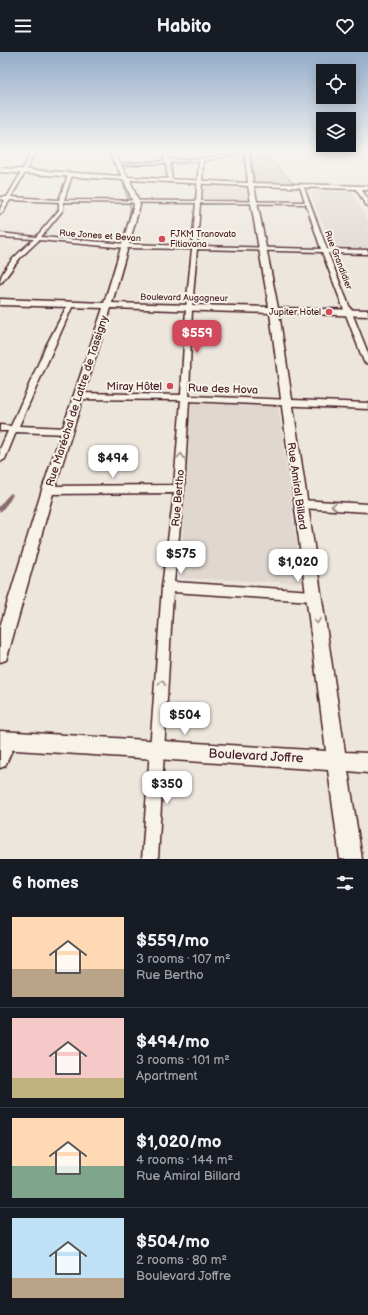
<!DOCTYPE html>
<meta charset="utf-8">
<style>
body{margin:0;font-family:"Balsamiq Sans",sans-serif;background:#20242c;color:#f1f3f6;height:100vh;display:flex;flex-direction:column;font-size:15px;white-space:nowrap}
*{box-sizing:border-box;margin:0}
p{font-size:13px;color:#9ea1a6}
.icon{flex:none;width:22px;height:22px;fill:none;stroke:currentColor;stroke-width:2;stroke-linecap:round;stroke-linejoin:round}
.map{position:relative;height:807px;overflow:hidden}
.details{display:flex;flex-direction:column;background:#171b24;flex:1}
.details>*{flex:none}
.fabs{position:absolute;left:316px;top:12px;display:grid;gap:8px}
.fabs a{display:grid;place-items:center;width:40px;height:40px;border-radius:0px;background:#171b24;box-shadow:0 2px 10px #0003;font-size:20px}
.price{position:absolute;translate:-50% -34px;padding:0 9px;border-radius:8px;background:#fff;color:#222;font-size:13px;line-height:26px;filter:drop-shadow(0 1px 2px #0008)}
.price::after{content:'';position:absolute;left:50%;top:24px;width:12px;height:9px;margin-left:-6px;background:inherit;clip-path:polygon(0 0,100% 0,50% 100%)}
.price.current{background:#d1495b;color:#fff}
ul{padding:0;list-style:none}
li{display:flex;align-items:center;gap:12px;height:100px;padding:0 12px}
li+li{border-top:1px solid #363941}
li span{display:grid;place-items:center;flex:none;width:112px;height:80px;border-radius:0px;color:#555}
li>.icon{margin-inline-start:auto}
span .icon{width:48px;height:48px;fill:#fffc;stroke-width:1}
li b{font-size:17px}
h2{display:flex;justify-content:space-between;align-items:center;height:48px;padding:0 12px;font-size:17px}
header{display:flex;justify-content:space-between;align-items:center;height:52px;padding:0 12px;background:#171b24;font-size:18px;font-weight:800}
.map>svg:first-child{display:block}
.built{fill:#e0d7d0}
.green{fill:#d5c9c2;stroke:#907476}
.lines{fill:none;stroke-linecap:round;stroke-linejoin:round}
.stream-far3{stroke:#896c6f;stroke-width:1.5}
.stream-far2{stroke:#896c6f;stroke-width:2}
.stream-far1{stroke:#896c6f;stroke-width:3.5}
.stream{stroke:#896c6f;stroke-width:4.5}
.street-casing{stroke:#4a1f2b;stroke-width:3}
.secondary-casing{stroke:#4a1f2b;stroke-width:3}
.street{fill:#f7f3e8;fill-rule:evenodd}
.secondary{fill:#f7f3e8;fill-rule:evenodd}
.oneway{stroke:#a0898a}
.poi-dot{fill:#d1495b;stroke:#f7f3e8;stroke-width:1.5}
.labels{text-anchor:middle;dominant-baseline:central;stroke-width:4;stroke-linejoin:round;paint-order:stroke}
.far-poi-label{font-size:9px;fill:#4a1f2b;stroke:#f7f3e8;text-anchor:start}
.far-street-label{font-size:9px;fill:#4a1f2b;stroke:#f7f3e8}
.poi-label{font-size:11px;fill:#4a1f2b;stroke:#f7f3e8;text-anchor:end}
.street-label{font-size:11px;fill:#4a1f2b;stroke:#f7f3e8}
.near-street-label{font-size:13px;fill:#4a1f2b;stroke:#f7f3e8}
</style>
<header><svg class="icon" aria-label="menu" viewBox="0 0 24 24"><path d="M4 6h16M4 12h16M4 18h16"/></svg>Habito<svg class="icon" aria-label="heart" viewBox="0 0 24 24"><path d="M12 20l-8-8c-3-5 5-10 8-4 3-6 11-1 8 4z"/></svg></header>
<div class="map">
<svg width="368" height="807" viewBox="0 0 368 807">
<rect width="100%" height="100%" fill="#ece6dd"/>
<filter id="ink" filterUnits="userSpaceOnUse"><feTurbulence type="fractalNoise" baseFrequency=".025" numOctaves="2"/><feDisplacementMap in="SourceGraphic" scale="8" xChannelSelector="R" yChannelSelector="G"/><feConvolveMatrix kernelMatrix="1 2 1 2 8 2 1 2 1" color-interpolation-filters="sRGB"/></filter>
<g filter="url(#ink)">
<!-- built -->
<path class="built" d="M345 99H368V117L365 115Z
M203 130 247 133 252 149 203 148Z
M310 139H351L368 169V198L333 197Z
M191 351 278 354 302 531 180 526Z"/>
<!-- green -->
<path class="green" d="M253 99H262L296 134 255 132 251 102Z"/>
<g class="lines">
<!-- stream-far3 -->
<path class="stream-far3" d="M112 106 121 125
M122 128 131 157"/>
<!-- stream-far2 -->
<path class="stream-far2" d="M127 176 131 156"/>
<!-- stream-far1 -->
<path class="stream-far1" d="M7 448 11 443"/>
<!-- stream -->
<path class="stream" d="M0 457 8 447"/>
<defs>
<path id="street" d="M31 99H35L26 119 11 145 59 148 68 123 70 122 72 123 64 148 196 149 199 109 170 111 172 129 170 130 168 129 166 111 116 113 114 112 165 109 162 99H166L169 108 201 107 241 99H250L203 109 201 149 305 150 300 134 303 133 327 197 368 198V202L328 201 368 301V312L364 310 322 200 197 197 192 256 189 344 368 351V357L189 349 184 437 174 530 313 539 317 540 319 544 317 548 313 549 173 540 158 807H142L162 535 174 441 48 442 45 441 43 438 45 435 48 434 174 433 181 348 78 347 74 344 78 341 181 343 186 256 192 197 126 196 39 188 20 206 2 230 0 231C0 216 23 197 34 187L0 185V181L36 185 59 158V150L10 148 2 161 0 162V157L5 148 0 147V145H7L22 119ZM63 150 196 151 192 194 126 192 41 185 63 158ZM200 151 306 152 321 197 197 194Z
M68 252 73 253 19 374 68 376 72 379 68 382 16 380 5 407 0 410V397L8 379H0V373L11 374 46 294Z
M300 448 368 452V460L300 456 297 455 295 452 297 449Z
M9 682 14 684 16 689 5 714 0 716V693L4 684Z"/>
<path id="secondary" d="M108 99H113L128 125 248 131 245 105 246 99H250L249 105 253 131 368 134V138H362L368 147V154L366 153 356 137 254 134 278 256 368 258V264L279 261 345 700 368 701V721L348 719 362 807H340L328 718 0 697V679L326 699 270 261 111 256 54 438 8 602 6 608 0 610V575L42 438 103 256 0 253V247L104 251 134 153 124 128 0 120V116L122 124ZM130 128 248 134 269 255 112 251 140 153Z"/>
</defs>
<!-- street casing -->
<use href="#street" class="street-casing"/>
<!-- secondary casing -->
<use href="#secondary" class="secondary-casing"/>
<!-- street -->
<use href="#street" class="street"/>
<!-- secondary -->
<use href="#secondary" class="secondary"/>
</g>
<!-- one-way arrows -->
<defs><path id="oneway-chevron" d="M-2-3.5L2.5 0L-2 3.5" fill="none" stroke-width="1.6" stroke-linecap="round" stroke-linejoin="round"/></defs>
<g class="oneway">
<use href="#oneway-chevron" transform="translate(181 404) rotate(-86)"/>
<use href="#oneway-chevron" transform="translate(334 454) rotate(-176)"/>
<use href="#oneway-chevron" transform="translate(317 569) rotate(82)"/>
<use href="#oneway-chevron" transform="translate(162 631) rotate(-86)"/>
</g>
</g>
<!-- sky -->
<linearGradient id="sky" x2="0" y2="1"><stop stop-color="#93acca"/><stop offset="0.47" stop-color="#f6f4f0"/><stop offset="1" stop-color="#f6f4f0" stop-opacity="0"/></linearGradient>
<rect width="368" height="212" fill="url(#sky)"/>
<!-- markers -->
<g class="poi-dot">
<circle cx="162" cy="187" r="4"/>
<circle cx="329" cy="260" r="4"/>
<circle cx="170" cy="334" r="4"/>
</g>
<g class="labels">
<!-- far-poi labels -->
<g class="far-poi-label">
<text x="170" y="182">FJKM Tranovato<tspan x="170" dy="10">Fitiavana</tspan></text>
<text x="321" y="260" text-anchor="end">Jupiter Hotel</text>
</g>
<!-- far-street labels -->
<g class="far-street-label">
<text transform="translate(100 184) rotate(4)">Rue Jones et Bevan</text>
<text transform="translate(338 208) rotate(69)">Rue Grandidier</text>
<text transform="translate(184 246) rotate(1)">Boulevard Augagneur</text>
</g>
<!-- poi labels -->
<g class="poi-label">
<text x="162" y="334">Miray Hôtel</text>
</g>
<!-- street labels -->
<g class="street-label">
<text transform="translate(223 337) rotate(2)">Rue des Hova</text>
<text transform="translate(77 349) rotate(-72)">Rue Maréchal de Lattre de Tassigny</text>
<text transform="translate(297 434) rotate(82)">Rue Amiral Billard</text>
<text transform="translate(178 446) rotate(-85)">Rue Bertho</text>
</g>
<!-- near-street labels -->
<g class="near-street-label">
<text transform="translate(256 704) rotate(3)">Boulevard Joffre</text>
</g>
</g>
</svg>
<div class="fabs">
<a><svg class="icon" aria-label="locate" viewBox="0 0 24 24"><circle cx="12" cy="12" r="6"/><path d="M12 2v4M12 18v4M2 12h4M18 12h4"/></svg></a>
<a><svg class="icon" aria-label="layers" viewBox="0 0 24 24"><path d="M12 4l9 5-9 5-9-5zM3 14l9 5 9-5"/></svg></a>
</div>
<b class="price current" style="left:197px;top:302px">$559</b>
<b class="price" style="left:113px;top:427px">$494</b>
<b class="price" style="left:181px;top:523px">$575</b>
<b class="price" style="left:298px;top:531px">$1,020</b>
<b class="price" style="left:185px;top:684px">$504</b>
<b class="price" style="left:167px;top:753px">$350</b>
</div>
<section class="details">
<h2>6 homes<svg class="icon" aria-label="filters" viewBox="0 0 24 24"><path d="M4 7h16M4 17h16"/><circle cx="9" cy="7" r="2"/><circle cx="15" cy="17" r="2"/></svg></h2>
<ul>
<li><span style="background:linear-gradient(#ffd9b3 65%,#b9a48a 0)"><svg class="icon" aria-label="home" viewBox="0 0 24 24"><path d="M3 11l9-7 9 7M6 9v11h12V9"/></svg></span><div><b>$559/mo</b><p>3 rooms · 107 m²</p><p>Rue Bertho</p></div></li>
<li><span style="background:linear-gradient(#f6c9c9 75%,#c2b280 0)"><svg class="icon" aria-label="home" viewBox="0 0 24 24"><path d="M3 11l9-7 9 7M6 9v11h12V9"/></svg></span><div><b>$494/mo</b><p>3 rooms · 101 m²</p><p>Apartment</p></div></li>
<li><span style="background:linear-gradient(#ffd9b3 60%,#7fa58c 0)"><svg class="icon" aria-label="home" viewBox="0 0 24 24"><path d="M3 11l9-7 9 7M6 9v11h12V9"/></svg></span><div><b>$1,020/mo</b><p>4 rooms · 144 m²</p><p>Rue Amiral Billard</p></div></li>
<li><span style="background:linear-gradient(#bfe0f5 75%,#b9a48a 0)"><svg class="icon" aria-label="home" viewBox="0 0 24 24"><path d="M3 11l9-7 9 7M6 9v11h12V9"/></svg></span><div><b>$504/mo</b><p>2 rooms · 80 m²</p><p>Boulevard Joffre</p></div></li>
</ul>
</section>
